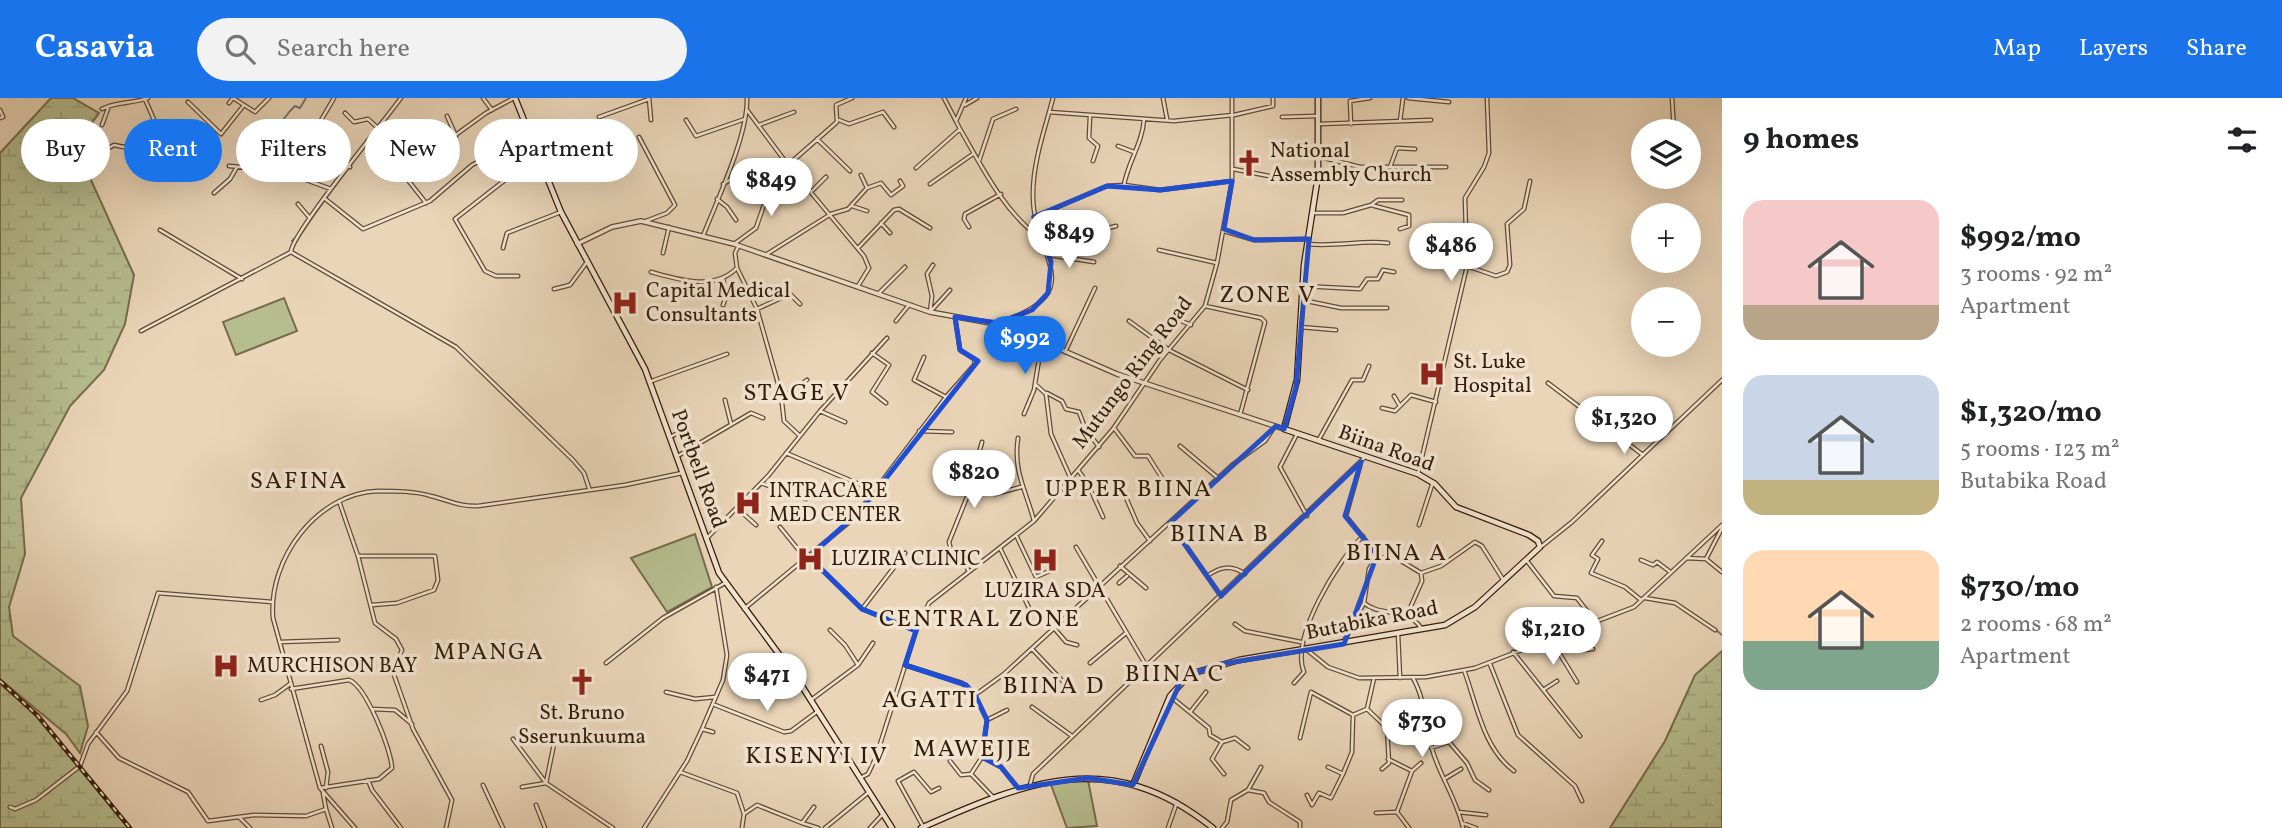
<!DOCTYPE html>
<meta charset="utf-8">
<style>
body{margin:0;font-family:Vollkorn,serif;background:#f2f2f2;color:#202124;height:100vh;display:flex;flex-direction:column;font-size:26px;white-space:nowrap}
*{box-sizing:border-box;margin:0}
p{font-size:23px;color:#757577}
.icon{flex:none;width:38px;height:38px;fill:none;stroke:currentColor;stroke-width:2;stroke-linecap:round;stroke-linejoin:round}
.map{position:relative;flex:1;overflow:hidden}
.side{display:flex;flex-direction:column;background:#fff;width:560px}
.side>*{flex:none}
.hud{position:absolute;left:21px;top:21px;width:665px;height:63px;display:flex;gap:14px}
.tools{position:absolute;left:1631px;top:21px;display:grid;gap:14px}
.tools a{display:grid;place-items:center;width:70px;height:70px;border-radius:50%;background:#fff;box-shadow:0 7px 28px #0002;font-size:35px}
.price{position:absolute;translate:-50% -60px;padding:0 16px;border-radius:24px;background:#fff;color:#222;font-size:23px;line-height:46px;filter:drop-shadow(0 2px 4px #0008)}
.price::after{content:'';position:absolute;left:50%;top:42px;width:21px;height:16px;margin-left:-10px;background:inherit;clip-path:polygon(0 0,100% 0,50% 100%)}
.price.current{background:#1a73e8;color:#fff}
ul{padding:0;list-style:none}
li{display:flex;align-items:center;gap:21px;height:175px;padding:0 21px}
li span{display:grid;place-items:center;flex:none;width:196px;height:140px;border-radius:21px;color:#555}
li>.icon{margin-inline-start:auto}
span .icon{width:84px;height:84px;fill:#fffc;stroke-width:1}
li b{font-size:30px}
h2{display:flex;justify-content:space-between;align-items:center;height:84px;padding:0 21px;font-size:30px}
.chip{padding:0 24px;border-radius:32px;background:#fff;box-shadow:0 7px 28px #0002;font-size:24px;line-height:63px}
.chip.current{background:#1a73e8;color:#fff}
header{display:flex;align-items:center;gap:42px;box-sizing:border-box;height:98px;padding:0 35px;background:#1a73e8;color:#fff}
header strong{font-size:33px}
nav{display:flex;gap:38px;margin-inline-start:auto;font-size:24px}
.search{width:490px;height:63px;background:#f2f2f2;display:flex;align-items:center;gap:18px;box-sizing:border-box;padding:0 24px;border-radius:38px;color:#757577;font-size:26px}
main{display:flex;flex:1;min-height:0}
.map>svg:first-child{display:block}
.wetland{fill:url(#wetland-marsh);stroke:#766c4c;stroke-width:2}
.pitch{fill:#b6bd8f;stroke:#766c4c;stroke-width:2}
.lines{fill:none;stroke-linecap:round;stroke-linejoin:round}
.stream{stroke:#727872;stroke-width:2}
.minor-casing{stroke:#624a34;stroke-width:5}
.tertiary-casing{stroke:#624a34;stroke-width:6}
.secondary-casing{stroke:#351c08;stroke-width:7}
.minor{stroke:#f1e4d1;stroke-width:2.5}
.tertiary{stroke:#f1e4d1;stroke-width:3.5}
.secondary{stroke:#f1e4d1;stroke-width:4.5}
.rail-casing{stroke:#351c08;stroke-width:4.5}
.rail{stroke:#f1e4d1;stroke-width:2;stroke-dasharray:5;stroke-linecap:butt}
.marked{fill:none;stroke:#1d4ed8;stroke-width:5;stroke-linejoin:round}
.labels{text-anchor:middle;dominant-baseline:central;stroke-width:7;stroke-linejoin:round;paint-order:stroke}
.poi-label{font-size:21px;fill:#351c08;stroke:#f1e4d1;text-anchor:start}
.street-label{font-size:21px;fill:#351c08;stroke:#f1e4d1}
.neighbourhood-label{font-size:23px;letter-spacing:2px;fill:#351c08;stroke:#f1e4d1}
.quarter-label{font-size:24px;letter-spacing:2px;fill:#351c08;stroke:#f1e4d1}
</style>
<header>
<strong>Casavia</strong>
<div class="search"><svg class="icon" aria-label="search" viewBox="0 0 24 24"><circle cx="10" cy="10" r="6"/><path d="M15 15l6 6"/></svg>Search here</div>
<nav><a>Map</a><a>Layers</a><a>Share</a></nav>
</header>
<main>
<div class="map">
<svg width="1722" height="730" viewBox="0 0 1722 730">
<defs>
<pattern id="wetland-marsh" width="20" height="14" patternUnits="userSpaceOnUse" patternTransform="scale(1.75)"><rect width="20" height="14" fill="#b6bd8f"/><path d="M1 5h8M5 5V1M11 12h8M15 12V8" fill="none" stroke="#9da27a"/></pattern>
</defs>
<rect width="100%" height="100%" fill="#ead5b8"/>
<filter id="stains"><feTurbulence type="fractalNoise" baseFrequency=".00286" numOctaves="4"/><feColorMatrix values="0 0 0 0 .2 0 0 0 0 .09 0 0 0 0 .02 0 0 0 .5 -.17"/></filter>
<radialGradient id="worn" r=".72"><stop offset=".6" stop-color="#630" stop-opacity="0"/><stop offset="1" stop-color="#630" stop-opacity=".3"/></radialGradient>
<!-- wetland -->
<path class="wetland" d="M51 0H73L99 15 89 29 81 60 134 177 125 226 104 272 70 308 21 400 25 456 9 509 13 538 80 588 88 628 80 655 66 636 0 581V55Z
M1722 553V730H1610L1665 643 1695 577Z
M0 586 32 613 128 730H0Z"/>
<!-- pitch -->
<path class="pitch" d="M284 200 297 233 236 257 223 224Z
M695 436 712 489 667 514 631 460Z
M1088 682 1097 728 1067 730 1050 684Z"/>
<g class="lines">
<!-- stream -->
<path class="stream" d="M263 47 290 13 295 8 300 10 306 0
M343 77 353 64
M292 143 298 137
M1716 532 1722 537"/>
<defs>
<path id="minor" d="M401 0C385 22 290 138 291 154L456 249 573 362 584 375 589 390
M483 0 492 12
M649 0 651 22
M944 0 956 23
M966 0 956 23 960 31C981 67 1004 114 1038 138
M1163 0 1167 21
M1408 0 1449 4
M1672 0 1674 33
M145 1 161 38
M188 4 221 36 244 7 255 14 269 0
M229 5 233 0 244 7
M965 7 977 0
M102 11C117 3 132 6 148 0
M0 12 3 19 0 20
M747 12 788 67 864 158 869 170 858 188
M1049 14 1174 23 1233 17
M345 15 354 24 368 21 379 31
M1234 17 1273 8V0
M447 18 456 38
M1090 18 1089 40 1098 48 1093 63
M599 19 649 1
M1282 19 1317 18
M686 22 696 38 745 21
M839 22 849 26 883 14 894 29
M1400 23 1403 0
M1320 26 1431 22
M1351 26 1350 3 1370 0
M102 27 109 8
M759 27 794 14
M156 29 167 24
M374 39 426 105
M639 39 675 107 667 115 646 123
M817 41 850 73
M150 47 155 75
M1118 48 1134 54
M408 51 421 62 486 15 514 0
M269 55 292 28 313 36 334 0
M96 57 114 47C139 54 154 44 173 29
M1320 59 1360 69H1446
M979 63 993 21 1016 11
M788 67 837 24 836 7 852 0
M229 68 276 72 298 79
M1390 69 1397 50 1415 51
M916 70 960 31
M1233 71 1269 78H1317
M404 76 418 64
M861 77 867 90
M723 86 743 74
M930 86 973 56
M1124 87C1128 64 1143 44 1144 21
M331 91 298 79 328 49 350 69
M811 94 826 79
M214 95 230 81 237 69
M324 100 363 131 430 103 472 67 552 26
M717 101 727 109 736 122
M298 106 309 119
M1371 107 1378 102H1402
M852 108 867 113
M1314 115H1343L1371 107 1409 117V128L1400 131
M1034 119 1107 88 1124 87 1160 92 1232 83
M881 125 890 135
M969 129 964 121 965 116 1001 96
M160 132 242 181
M1224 133 1254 142 1309 141
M703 138C717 102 748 38 747 0
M734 146 756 130 765 104 791 70
M1308 146C1336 149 1361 142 1388 145
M1043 147 1116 128
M1416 148 1467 154
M738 149 735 155 737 170 757 211 781 296 784 323 800 338
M503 150 507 135 561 114
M858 150 894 112 899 111 930 130
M1159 152 1217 165
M663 155 669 129
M767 156 831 116 848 111 867 90 881 85 891 97 903 88 900 83
M1049 157 1094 164
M933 167 927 176 932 198 930 214 950 192
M1467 168 1496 178 1507 174 1510 167 1507 126 1524 111 1530 83
M651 174C680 182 714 193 737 170
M518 178H496L485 173 455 121 537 57
M723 180 726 199 723 207
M1303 188 1360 191 1367 181H1378L1383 172 1394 174
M554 191 570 187 587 164
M878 196 905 169
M1302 202 1341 210H1387
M1205 208 1261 220 1265 224 1240 317
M757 211 790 196 800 206
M1172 219 1191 227
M896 223 909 207
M1129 223 1169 252 1248 292
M998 225C1094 193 1032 161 1033 96 1033 63 1045 31 1053 0
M1300 229 1336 232
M141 233 291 154
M1065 254 1095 190
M872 255 889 267 872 294 886 305
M924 259 914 282 946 299
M649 284 727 256
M1548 285 1643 357
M1035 286 1046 296 1051 336 1071 381
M1047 295 1062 303 1066 311 1079 314 1085 330 1099 349
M781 296H787L807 282
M1394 298 1400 308
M725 302 731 326
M1382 310 1395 313 1411 297 1436 304
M820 313 845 324
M1024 316 1034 292 1042 243
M1114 330 1135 358H1148L1162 380
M919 333 952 334
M1297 336 1280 369 1307 418
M670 339 684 332
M1018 340C1013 374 1026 392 1034 423
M1318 343 1352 282H1363L1369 268
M1180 348 1218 380
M786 355 873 392
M676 359 751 315 763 320
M1360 368 1346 418 1380 460 1393 458 1421 475
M1078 372 1088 386 1103 419
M1418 376 1467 168 1465 100 1484 69 1489 55 1487 0
M761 385 806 401
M1121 388 1137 425 1150 443
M995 396 1021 389
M339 403 358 458 375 525 396 541 402 552 393 574 413 631 452 702 446 730
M738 411 756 427
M1170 425 1221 498
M1419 427 1433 384
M780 429 806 461
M1016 437 1036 479 1054 471
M706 441 768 378 820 313 887 240
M1602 443 1592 457 1598 461 1591 475 1625 489 1641 502
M1542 448 1572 424 1722 282
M1076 449 1147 569
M1000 450 1031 514
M358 458H435L438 482 434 492 397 505 372 507
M809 459 862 511 916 533
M1687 460 1706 461 1722 474
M1706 461 1722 430
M1641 462 1653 467 1657 464 1669 473
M1527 463 1554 498 1577 500 1597 526
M1120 468 1146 490
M968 472 965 464 951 452 949 444 967 399 982 344
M1207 478C1220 469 1231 466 1245 476
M1119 485 1127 478
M992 498 1016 483
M1645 500 1675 505 1715 532
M1364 505C1380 519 1408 509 1421 530
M744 511 853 421 946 299 975 266 974 261 960 252 955 219
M862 511 905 455
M1407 517 1422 483 1421 475 1441 468 1475 444 1482 448 1504 483
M1235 526 1245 533 1301 544
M1054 530 1066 544 1077 547
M830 532 845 547 858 567
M1572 534 1583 552 1593 551
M1398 536 1400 580
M1550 540 1577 584
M1344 543 1364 505 1369 471 1377 457
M280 544 338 542
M1032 551 1073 594
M1307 552 1328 569 1359 580 1426 579 1475 570 1634 509 1722 427
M1513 554 1580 638
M606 565 663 520 725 485
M1090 565 1126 535
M1490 566 1518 637 1575 688 1582 703
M905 567 962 585 975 597 1004 576 1232 367 1265 343 1275 328
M1464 572C1477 607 1483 650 1514 673
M1413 580C1426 603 1425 629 1433 654 1441 680 1457 702 1463 730
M1294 585 1304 574C1290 540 1338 462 1363 438
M291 591 349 582C366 588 391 651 392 670L379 681 320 690
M1543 592 1557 583
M666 594 695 601 715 599
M975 597 987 622 982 659 1001 669 1018 690
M1170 598 1209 630 1210 637 1222 644 1212 661 1224 676
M261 602 275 597 290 586
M811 602 858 567 873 545
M715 607 784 634 791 633 818 613
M1032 609 1072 638
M372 611 395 612 412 626
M1367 611 1387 630 1389 665 1382 671
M1191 613 1206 594
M987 622 1007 612
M96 634 119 660 188 694 208 723 254 717 306 718 326 711 323 695
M713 634 702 631 723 582 727 557 716 489
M1300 640 1311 594 1353 617
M513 641 546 685 613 730
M1222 644 1235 640 1248 650
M1449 644 1467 665 1475 682 1489 692
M321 648 328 674 326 690
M1431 650 1449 644 1454 638 1450 611
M982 659 971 676 993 699
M1388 661 1412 673
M950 663 961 677 971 676
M1328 669 1343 676 1352 654 1353 617 1367 611 1374 580
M680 674 737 695 744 716 742 730
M860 680 868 676 876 659 916 533 929 505 1034 423 1113 331 1160 262 1205 208 1217 165 1232 83V0
M1446 680 1461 671
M368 682 372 692 401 730
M546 685 554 646 549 637
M483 687 503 730
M1030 687 1033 676 1364 360
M522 689 546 685
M1248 692 1261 669
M1307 697 1312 707
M536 707 545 730
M1312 707 1319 695 1331 700 1343 676
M10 709 15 711 36 702 80 668 88 646 127 593 158 495 272 504
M326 711 332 730
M1397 714 1412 673 1421 665
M1397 714 1409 730
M1458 714 1486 717
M1376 715 1397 714
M744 716 757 707 802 725 814 709
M240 720 250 730
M802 725 818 730
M1462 725 1476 730
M355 730 320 690 273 520C268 461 317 395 378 393 395 393 415 393 431 398 448 402 460 409 478 408L625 387 682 375
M644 730 687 663 702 631
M825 730 869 694
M870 730 882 717
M924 730 898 683 914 674 931 694 939 690
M1168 730 1177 704
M1222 730 1227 724 1231 702 1248 692 1264 695 1269 704 1300 724V730"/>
<path id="tertiary" d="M577 146 612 129 641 123 734 146 930 214 1007 228 1117 276 1284 331"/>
<path id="secondary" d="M515 0 561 114 645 271 719 475 798 582 892 730
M1133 687 1170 598 1190 576 1239 562 1445 527 1475 509 1540 449 1538 443 1529 437 1456 409 1435 386 1418 376 1284 331 1297 282 1304 167 1318 78V0
M921 730C1027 683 1111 648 1213 730"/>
</defs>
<!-- minor casing -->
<use href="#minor" class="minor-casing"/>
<!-- tertiary casing -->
<use href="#tertiary" class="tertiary-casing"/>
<!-- secondary casing -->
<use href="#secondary" class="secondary-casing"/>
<!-- minor -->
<use href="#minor" class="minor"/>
<!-- tertiary -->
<use href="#tertiary" class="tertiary"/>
<!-- secondary -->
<use href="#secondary" class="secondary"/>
<defs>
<path id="rail" d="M0 583 38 618 130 730"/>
</defs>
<!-- rail casing -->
<use href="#rail" class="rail-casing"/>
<!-- rail -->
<use href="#rail" class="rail"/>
</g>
<!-- marked area -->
<path class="marked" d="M1232 83 1224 131 1254 142 1309 141 1296 289 1284 331 1276 328 1170 425 1221 498 1361 364 1345 418 1377 457 1344 546 1215 567 1182 581 1133 687 1088 680 1018 690 1001 669 982 659 987 622 975 597 966 587 905 567 916 533 862 511 809 459 861 412 978 263 960 252 955 219 998 225 1032 212 1048 195 1051 164 1034 119 1107 88 1160 92Z"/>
<!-- icons -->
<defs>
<symbol id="church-bare" viewBox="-9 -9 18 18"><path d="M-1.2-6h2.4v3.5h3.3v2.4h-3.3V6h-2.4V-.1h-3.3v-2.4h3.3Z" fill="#8f2418" stroke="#f1e4d1" stroke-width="2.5" paint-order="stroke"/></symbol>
<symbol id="hospital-bare" viewBox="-9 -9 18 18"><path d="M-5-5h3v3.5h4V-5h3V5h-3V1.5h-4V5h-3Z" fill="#8f2418" stroke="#f1e4d1" stroke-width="2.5" paint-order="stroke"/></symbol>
</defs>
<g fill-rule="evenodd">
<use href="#church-bare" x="1230" y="46" width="38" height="38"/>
<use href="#hospital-bare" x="606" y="186" width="38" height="38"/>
<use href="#hospital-bare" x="1413" y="257" width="38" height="38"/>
<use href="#hospital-bare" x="729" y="386" width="38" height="38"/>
<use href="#hospital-bare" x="791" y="442" width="38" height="38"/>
<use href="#hospital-bare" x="1026" y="443" width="38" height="38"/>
<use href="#hospital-bare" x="207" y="549" width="38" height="38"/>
<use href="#church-bare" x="563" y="565" width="38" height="38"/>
</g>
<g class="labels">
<!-- poi labels -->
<g class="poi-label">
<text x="1270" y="53">National<tspan x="1270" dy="24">Assembly Church</tspan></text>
<text x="646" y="193">Capital Medical<tspan x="646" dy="24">Consultants</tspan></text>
<text x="1453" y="264">St. Luke<tspan x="1453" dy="24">Hospital</tspan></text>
<text x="769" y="393">INTRACARE<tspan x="769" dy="24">MED CENTER</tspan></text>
<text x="831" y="461">LUZIRA CLINIC</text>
<text x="1045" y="493" text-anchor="middle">LUZIRA SDA</text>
<text x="247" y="568">MURCHISON BAY</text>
<text x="582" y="615" text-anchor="middle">St. Bruno<tspan x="582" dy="24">Sserunkuuma</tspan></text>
</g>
<!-- street labels -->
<g class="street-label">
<text transform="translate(1133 275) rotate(-53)">Mutungo Ring Road</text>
<text transform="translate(1386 351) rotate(20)">Biina Road</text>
<text transform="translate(698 371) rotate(70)">Portbell Road</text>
<text transform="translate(1372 523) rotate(-11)">Butabika Road</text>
</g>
<!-- neighbourhood labels -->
<g class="neighbourhood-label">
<text x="489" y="555">MPANGA</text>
</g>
<!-- quarter labels -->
<g class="quarter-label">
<text x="1268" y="198">ZONE V</text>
<text x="797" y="296">STAGE V</text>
<text x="299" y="384">SAFINA</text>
<text x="1129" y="392">UPPER BIINA</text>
<text x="1220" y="437">BIINA B</text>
<text x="1397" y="456">BIINA A</text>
<text x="980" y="522">CENTRAL ZONE</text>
<text x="1175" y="577">BIINA C</text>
<text x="1054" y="589">BIINA D</text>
<text x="930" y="603">AGATTI</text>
<text x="973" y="652">MAWEJJE</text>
<text x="817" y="659">KISENYI IV</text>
</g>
</g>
<rect width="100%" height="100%" filter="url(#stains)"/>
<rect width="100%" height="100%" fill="url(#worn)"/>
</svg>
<div class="tools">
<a><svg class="icon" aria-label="layers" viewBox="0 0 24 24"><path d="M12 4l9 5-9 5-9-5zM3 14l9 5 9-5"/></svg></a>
<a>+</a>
<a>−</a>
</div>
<b class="price" style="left:771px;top:120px">$849</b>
<b class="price" style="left:1069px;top:172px">$849</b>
<b class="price" style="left:1451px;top:185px">$486</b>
<b class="price current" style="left:1025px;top:278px">$992</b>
<b class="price" style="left:1624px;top:358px">$1,320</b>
<b class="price" style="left:974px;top:412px">$820</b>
<b class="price" style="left:1553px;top:569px">$1,210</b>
<b class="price" style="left:767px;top:615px">$471</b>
<b class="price" style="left:1422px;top:661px">$730</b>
<div class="hud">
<a class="chip">Buy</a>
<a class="chip current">Rent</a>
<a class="chip">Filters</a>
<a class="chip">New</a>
<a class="chip">Apartment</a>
</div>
</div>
<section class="side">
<h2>9 homes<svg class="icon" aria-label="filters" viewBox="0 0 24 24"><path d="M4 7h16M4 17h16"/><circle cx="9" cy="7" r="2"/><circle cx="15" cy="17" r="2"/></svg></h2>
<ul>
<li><span style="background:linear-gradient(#f6c9c9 75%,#b9a48a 0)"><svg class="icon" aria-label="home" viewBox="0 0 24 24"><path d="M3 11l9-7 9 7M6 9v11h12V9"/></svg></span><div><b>$992/mo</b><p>3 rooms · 92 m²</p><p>Apartment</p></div></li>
<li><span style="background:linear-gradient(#c9d6e8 75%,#c2b280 0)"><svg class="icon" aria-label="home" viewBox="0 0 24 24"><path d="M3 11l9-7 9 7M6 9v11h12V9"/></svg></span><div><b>$1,320/mo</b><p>5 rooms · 123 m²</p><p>Butabika Road</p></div></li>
<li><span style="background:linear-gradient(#ffd9b3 65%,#7fa58c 0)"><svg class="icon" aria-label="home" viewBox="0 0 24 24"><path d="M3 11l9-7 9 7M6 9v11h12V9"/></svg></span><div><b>$730/mo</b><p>2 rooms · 68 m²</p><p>Apartment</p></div></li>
</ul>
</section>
</main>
